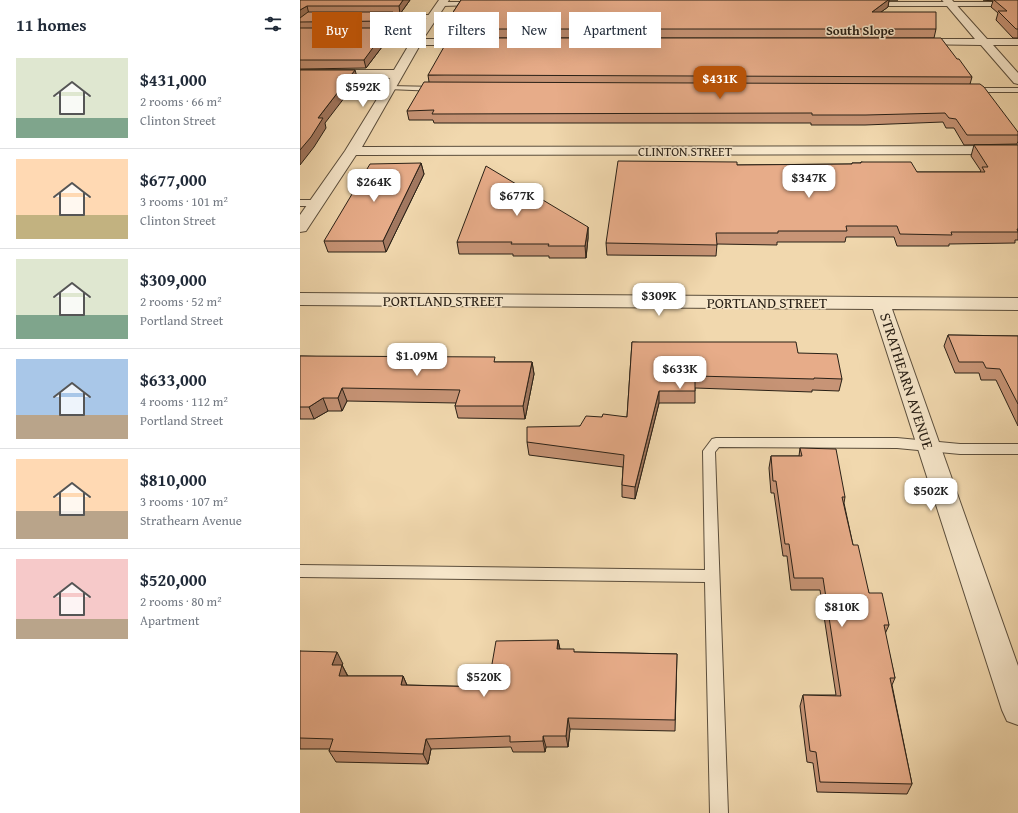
<!DOCTYPE html>
<meta charset="utf-8">
<style>
body{margin:0;font-family:"Gentium Book Plus",serif;background:#f6f6f7;color:#1f2937;height:100vh;display:flex;flex-direction:column;font-size:15px;white-space:nowrap}
*{box-sizing:border-box;margin:0}
p{font-size:13px;color:#747a83}
.icon{flex:none;width:22px;height:22px;fill:none;stroke:currentColor;stroke-width:2;stroke-linecap:round;stroke-linejoin:round}
.map{position:relative;flex:1;overflow:hidden}
.details{display:flex;flex-direction:column;background:#fff;width:300px}
.details>*{flex:none}
.banner{position:absolute;left:12px;top:12px;width:380px;height:36px;display:flex;gap:8px}
.price{position:absolute;translate:-50% -34px;padding:0 9px;border-radius:8px;background:#fff;color:#222;font-size:13px;line-height:26px;filter:drop-shadow(0 1px 2px #0008)}
.price::after{content:'';position:absolute;left:50%;top:24px;width:12px;height:9px;margin-left:-6px;background:inherit;clip-path:polygon(0 0,100% 0,50% 100%)}
.price.on{background:#b45309;color:#fff}
ul{padding:0;list-style:none}
li{display:flex;align-items:center;gap:12px;height:100px;padding:0 16px}
li+li{border-top:1px solid #e0e1e3}
li span{display:grid;place-items:center;flex:none;width:112px;height:80px;border-radius:0px;color:#555}
li>.icon{margin-inline-start:auto}
span .icon{width:48px;height:48px;fill:#fffc;stroke-width:1}
li b{font-size:17px}
h2{display:flex;justify-content:space-between;align-items:center;height:48px;padding:0 16px;font-size:17px}
.chip{padding:0 14px;border-radius:0px;background:#fff;box-shadow:0 4px 16px #0002;font-size:14px;line-height:36px}
.chip.on{background:#b45309;color:#fff}
main{display:flex;flex:1;min-height:0}
.map>svg:first-child{display:block}
.lines{fill:none;stroke-linecap:round;stroke-linejoin:round}
.service-casing{stroke:#5b4e3c;stroke-width:2}
.minor-casing{stroke:#5b4e3c;stroke-width:2}
.service{fill:#f6e6ca;fill-rule:evenodd}
.minor{fill:#f6e6ca;fill-rule:evenodd}
.wall{fill:#c79476;stroke:#292016}
.shaded-wall{fill:#a27860;stroke:#292016}
.building{fill:#e7ac89;stroke:#292016}
.labels{text-anchor:middle;dominant-baseline:central;stroke-width:3;stroke-linejoin:round;paint-order:stroke}
.far-neighbourhood-label{font-size:13px;font-weight:bold;fill:#292016;stroke:#f6e6ca}
.far-street-label{font-size:13px;fill:#292016;stroke:#f6e6ca}
.street-label{font-size:15px;fill:#292016;stroke:#f6e6ca}
</style>
<main>
<section class="details">
<h2>11 homes<svg class="icon" aria-label="filters" viewBox="0 0 24 24"><path d="M4 7h16M4 17h16"/><circle cx="9" cy="7" r="2"/><circle cx="15" cy="17" r="2"/></svg></h2>
<ul>
<li><span style="background:linear-gradient(#dfe7d0 75%,#7fa58c 0)"><svg class="icon" aria-label="home" viewBox="0 0 24 24"><path d="M3 11l9-7 9 7M6 9v11h12V9"/></svg></span><div><b>$431,000</b><p>2 rooms · 66 m²</p><p>Clinton Street</p></div></li>
<li><span style="background:linear-gradient(#ffd9b3 70%,#c2b280 0)"><svg class="icon" aria-label="home" viewBox="0 0 24 24"><path d="M3 11l9-7 9 7M6 9v11h12V9"/></svg></span><div><b>$677,000</b><p>3 rooms · 101 m²</p><p>Clinton Street</p></div></li>
<li><span style="background:linear-gradient(#dfe7d0 70%,#7fa58c 0)"><svg class="icon" aria-label="home" viewBox="0 0 24 24"><path d="M3 11l9-7 9 7M6 9v11h12V9"/></svg></span><div><b>$309,000</b><p>2 rooms · 52 m²</p><p>Portland Street</p></div></li>
<li><span style="background:linear-gradient(#a9c7e8 70%,#b9a48a 0)"><svg class="icon" aria-label="home" viewBox="0 0 24 24"><path d="M3 11l9-7 9 7M6 9v11h12V9"/></svg></span><div><b>$633,000</b><p>4 rooms · 112 m²</p><p>Portland Street</p></div></li>
<li><span style="background:linear-gradient(#ffd9b3 65%,#b9a48a 0)"><svg class="icon" aria-label="home" viewBox="0 0 24 24"><path d="M3 11l9-7 9 7M6 9v11h12V9"/></svg></span><div><b>$810,000</b><p>3 rooms · 107 m²</p><p>Strathearn Avenue</p></div></li>
<li><span style="background:linear-gradient(#f6c9c9 75%,#b9a48a 0)"><svg class="icon" aria-label="home" viewBox="0 0 24 24"><path d="M3 11l9-7 9 7M6 9v11h12V9"/></svg></span><div><b>$520,000</b><p>2 rooms · 80 m²</p><p>Apartment</p></div></li>
</ul>
</section>
<div class="map">
<svg width="718" height="813" viewBox="0 0 718 813">
<rect width="100%" height="100%" fill="#f1d8ae"/>
<filter id="stains"><feTurbulence type="fractalNoise" baseFrequency=".005" numOctaves="4"/><feColorMatrix values="0 0 0 0 .2 0 0 0 0 .09 0 0 0 0 .02 0 0 0 .5 -.17"/></filter>
<radialGradient id="worn" r=".72"><stop offset=".6" stop-color="#630" stop-opacity="0"/><stop offset="1" stop-color="#630" stop-opacity=".3"/></radialGradient>
<g class="lines">
<defs>
<path id="service" d="M175 2 177 3V5L142 6 139 4 142 2Z
M718 2V6H573L570 4 573 2Z
M133 15 136 17 135 18 78 19 75 17 78 15Z
M121 31 124 33 123 34 66 35 63 33 66 31Z
M90 86 137 87 140 89 137 91 88 89V87Z
M718 88V92H669L666 90 669 88Z
M0 200H16L20 203 16 206H0Z
M416 438H597L660 444H718V454H660L597 448 419 447 415 452 428 813H410L405 582 0 577V565L405 570 403 451 412 439Z"/>
<path id="minor" d="M139 0H149L123 39H177L183 42 177 45H120L62 147 718 146V154L56 155 6 231 0 232V215L45 151 90 78H0V70H94L116 33Z
M642 0H652L687 39H718V45H693L718 73V84L714 83 681 45 611 44 609 42 611 40 615 39H675Z
M0 293 718 298V310L592 309 718 666V725L707 721 702 710 573 309 0 305Z"/>
</defs>
<!-- service casing -->
<use href="#service" class="service-casing"/>
<!-- minor casing -->
<use href="#minor" class="minor-casing"/>
<!-- service -->
<use href="#service" class="service"/>
<!-- minor -->
<use href="#minor" class="minor"/>
</g>
<!-- wall -->
<path class="wall" d="M0 0H110L100 14H94L95 20 88 30H82L85 43 66 68 0 69Z
M161 0H598H589L588 7 581 12 636 29 634 38H156L155 29 157 26 151 25 150 17Z
M683 0H718V38H713L696 20 698 13 691 7 693 1Z
M657 59 672 77 670 84 718 132V141L717 144 664 145 654 128H646L643 122 565 125H511V123H134L133 120H109L107 111 129 82 128 75Z
M674 145H718V240H715V243L649 244V246H597L594 237H546L545 242H477V245L417 244 416 256 307 255 306 243 437 165 552 164V163H560L561 162 617 172H680L681 171 671 156Z
M121 163 124 174 86 252H28L24 241Z
M288 227V238L286 258H249V256H213V254H159L157 242Z
M648 335 718 336V426L696 380H681L679 373H655L644 346Z
M332 342 498 353 542 379 539 391 512 390V392L395 388V403H359L335 499 322 497V485L323 467 229 455 227 442 280 426 302 417H327Z
M0 356 196 362H232L234 374 225 419 158 418 155 406 156 403 47 401 42 411H28L14 419H0Z
M500 448 545 497 544 503 553 545 569 593 589 625 585 634 595 678 592 685 612 784 607 794 517 792 513 763 507 762 500 706 503 695H536L520 590H491L487 556H483L474 493H471L469 468 471 456H499Z
M258 640 260 649 274 652 377 654 375 731 270 729 268 747H246L245 752H213L211 747 131 749 128 764 36 762 29 751 30 749H0V651L43 664 42 665 48 676H103L107 685 188 687Z"/>
<!-- shaded-wall -->
<path class="shaded-wall" d="M103 0H110L100 14 99 6Z
M588 0H589L588 7 570 20 572 12Z
M7 6 9 14 0 20V10Z
M93 12 95 20 88 30 87 21Z
M81 28 85 43 66 68 64 60 77 34Z
M55 70 58 80 25 123 26 128 14 147 0 165V150L18 118Z
M121 163 124 174 86 252 83 241Z
M288 227V238L286 258 285 246Z
M232 362 234 374 225 419 223 406Z
M42 388 47 401 42 411 38 398Z
M359 391V403L335 499V487Z
M23 398 28 411 14 419 9 407Z
M258 640 260 652 257 649Z
M37 652 43 664 42 665 48 677 45 688 32 665Z
M103 676 108 688 101 685Z
M268 718 270 729 268 747 266 736Z
M243 736 246 747 245 752 243 741Z
M126 739 131 749 128 764 123 754Z"/>
<!-- building -->
<path class="building" d="M0 0H103L99 6H7L0 10Z
M161 0H588L572 12H636V29H155L161 18 150 17Z
M694 0H718V29H716L698 11H707Z
M8 12H93L87 21 0 22V18Z
M0 28H81L77 34H83L64 60H0Z
M149 38H641L657 59H659L672 77 128 75Z
M0 70H55L18 118H23L11 137 0 150Z
M124 82 680 84 684 87 718 132V135H667L656 119 649 118 645 113 566 115H512V113L132 114 134 110 107 111Z
M674 145H718V229H717L718 232H651L652 235 600 234 597 226H546L547 231H478V233H416L417 245 306 243 318 161 437 162V165L552 164V163H561V162H611L617 172H685L682 167H688Z
M121 163 83 241H24L70 164Z
M186 166 288 227 285 246H248L249 244H211L212 242H157Z
M648 335 718 336V404L700 369 686 368 683 362H659Z
M332 342H496L498 353 537 354 542 379 514 378V379L395 376V391H359L335 487 322 485 324 455 227 442V427L280 426 286 416 302 417 303 414 327 417Z
M0 356 195 357 194 362H232L223 406H155L160 390 42 388 38 398H23L9 407H0Z
M500 448 536 449 545 497H542L553 545H558L569 593H582L589 625H584L595 678H590L612 784 520 782 516 752 510 751 503 695 541 696 523 578H494L489 544H485L476 481H473L471 456H502Z
M258 640 257 649H274V652L377 654 375 720 268 718 266 736H243V741L210 742V736L126 739 123 754 29 751 33 739 0 738V651L37 652 32 665H42L39 676H103L101 685 188 687 196 641Z"/>
<g class="labels">
<!-- far-neighbourhood labels -->
<g class="far-neighbourhood-label">
<text x="560" y="30">South Slope</text>
</g>
<!-- far-street labels -->
<g class="far-street-label">
<text x="385" y="151">CLINTON STREET</text>
</g>
<!-- street labels -->
<g class="street-label">
<text x="143" y="300">PORTLAND STREET</text>
<text x="467" y="302">PORTLAND STREET</text>
<text transform="translate(607 381) rotate(72)">STRATHEARN AVENUE</text>
</g>
</g>
<rect width="100%" height="100%" filter="url(#stains)"/>
<rect width="100%" height="100%" fill="url(#worn)"/>
</svg>
<b class="price on" style="left:420px;top:100px">$431K</b>
<b class="price" style="left:63px;top:108px">$592K</b>
<b class="price" style="left:509px;top:199px">$347K</b>
<b class="price" style="left:74px;top:203px">$264K</b>
<b class="price" style="left:217px;top:217px">$677K</b>
<b class="price" style="left:359px;top:317px">$309K</b>
<b class="price" style="left:117px;top:377px">$1.09M</b>
<b class="price" style="left:380px;top:390px">$633K</b>
<b class="price" style="left:631px;top:512px">$502K</b>
<b class="price" style="left:542px;top:628px">$810K</b>
<b class="price" style="left:184px;top:698px">$520K</b>
<div class="banner">
<a class="chip on">Buy</a>
<a class="chip">Rent</a>
<a class="chip">Filters</a>
<a class="chip">New</a>
<a class="chip">Apartment</a>
</div>
</div>
</main>
